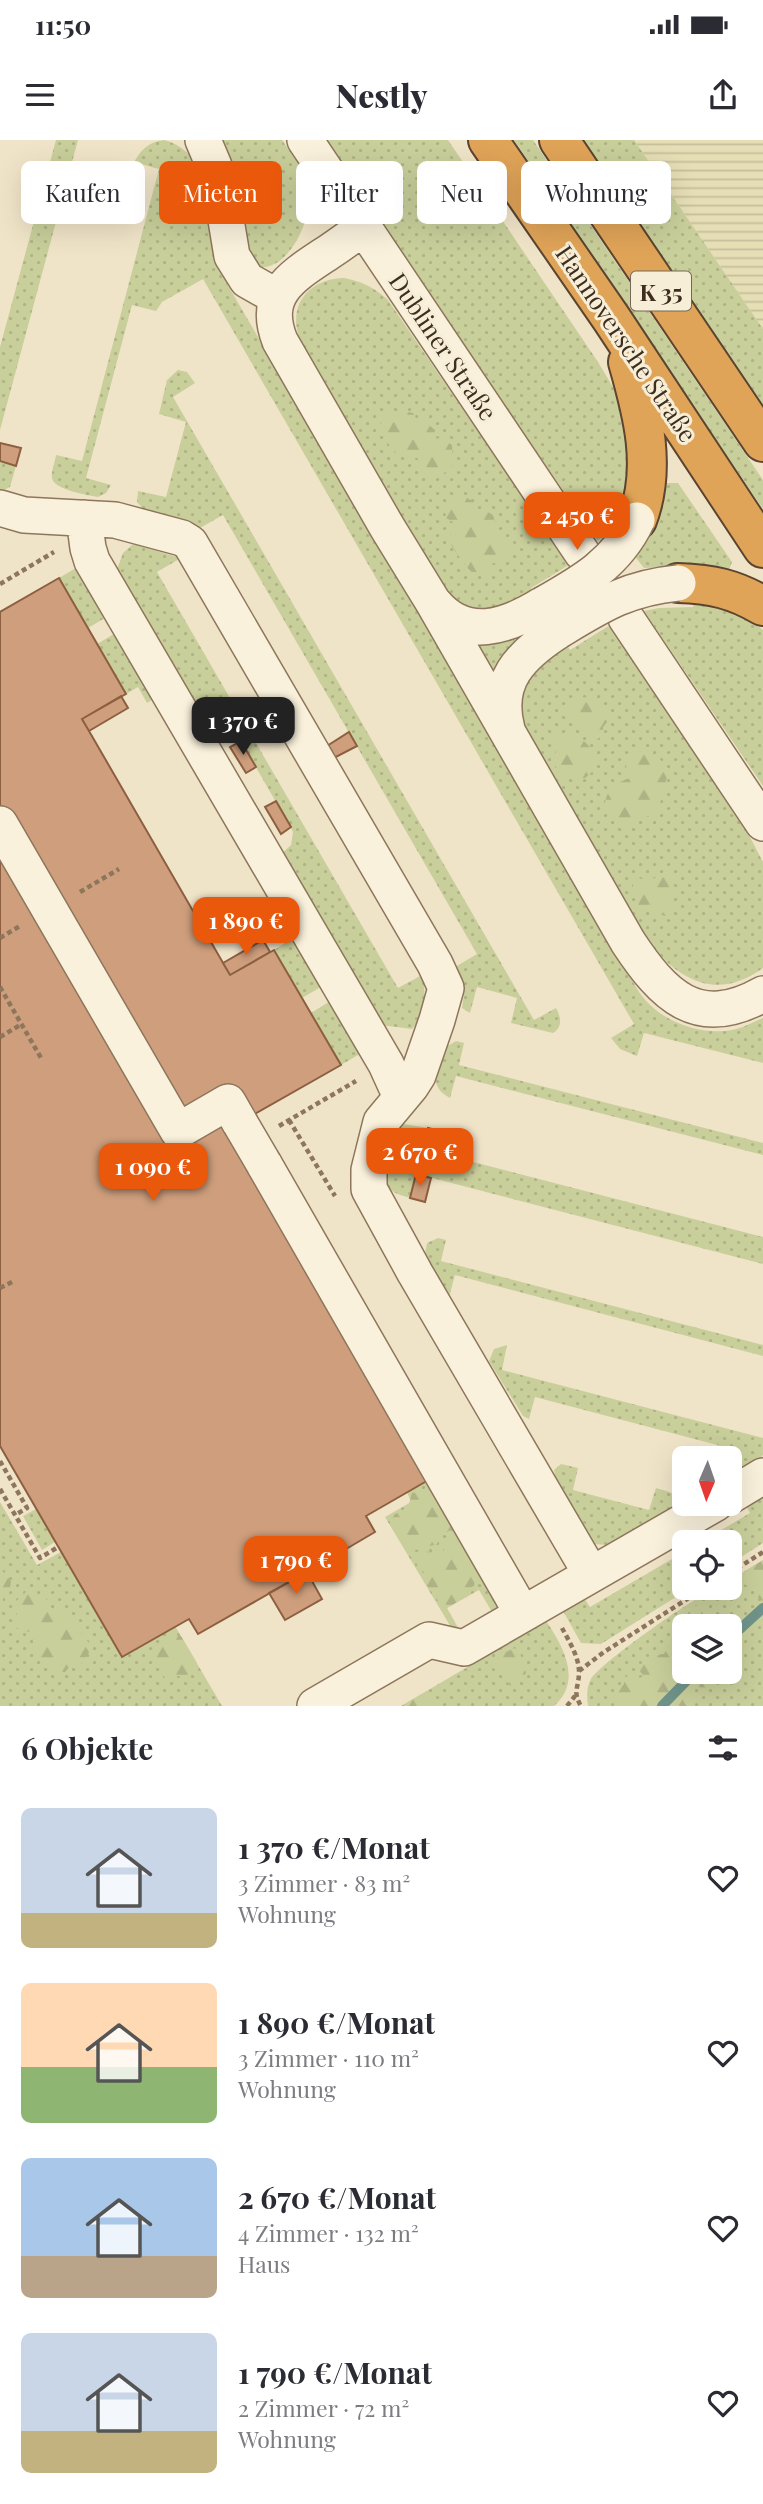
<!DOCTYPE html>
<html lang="de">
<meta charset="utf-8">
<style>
body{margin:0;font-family:"Playfair Display",serif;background:#f7f7f7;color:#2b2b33;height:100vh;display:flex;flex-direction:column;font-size:26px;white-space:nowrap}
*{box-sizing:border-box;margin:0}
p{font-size:23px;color:#7c7c81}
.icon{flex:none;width:38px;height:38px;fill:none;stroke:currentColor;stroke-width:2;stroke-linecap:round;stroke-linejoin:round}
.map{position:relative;height:1566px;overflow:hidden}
.panel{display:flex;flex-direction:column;background:#fff;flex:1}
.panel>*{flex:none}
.top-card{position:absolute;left:21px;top:21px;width:721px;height:63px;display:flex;gap:14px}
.needle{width:46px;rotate:182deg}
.fabs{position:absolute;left:672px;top:1306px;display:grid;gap:14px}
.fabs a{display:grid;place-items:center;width:70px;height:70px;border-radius:10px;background:#fff;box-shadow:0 7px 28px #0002;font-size:35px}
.price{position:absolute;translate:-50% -60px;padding:0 16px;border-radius:14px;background:#ea580c;color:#fff;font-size:23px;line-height:46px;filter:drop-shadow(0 2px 4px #0008)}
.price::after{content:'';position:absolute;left:50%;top:42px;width:21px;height:16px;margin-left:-10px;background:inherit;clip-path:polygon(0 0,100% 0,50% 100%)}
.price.on{background:#222;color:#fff}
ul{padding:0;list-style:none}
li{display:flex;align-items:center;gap:21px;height:175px;padding:0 21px}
li span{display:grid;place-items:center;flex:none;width:196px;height:140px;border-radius:10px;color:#555}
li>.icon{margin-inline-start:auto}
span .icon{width:84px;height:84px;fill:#fffc;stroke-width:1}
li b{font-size:30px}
h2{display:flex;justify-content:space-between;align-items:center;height:84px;padding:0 21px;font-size:30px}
.tag{padding:0 24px;border-radius:10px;background:#fff;box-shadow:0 7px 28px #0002;font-size:24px;line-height:63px}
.tag.on{background:#ea580c;color:#fff}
.status{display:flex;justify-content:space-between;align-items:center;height:49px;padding:0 35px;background:#fff;direction:ltr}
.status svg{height:19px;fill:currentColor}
header{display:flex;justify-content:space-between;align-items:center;height:91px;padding:0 21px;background:#fff;font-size:32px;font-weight:800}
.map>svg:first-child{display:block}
.farmland{fill:url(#farmland-rules)}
.grass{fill:url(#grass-dots);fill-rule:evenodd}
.forest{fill:url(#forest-firs)}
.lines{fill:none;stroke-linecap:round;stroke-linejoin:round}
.stream{stroke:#6f938a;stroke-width:10}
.building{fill:#cf9f7d;stroke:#8d5f41;stroke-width:2}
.minor-casing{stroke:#8d765c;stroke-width:38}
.highway-casing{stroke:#5b4430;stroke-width:42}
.path{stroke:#8d765c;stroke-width:4.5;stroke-dasharray:5 3.5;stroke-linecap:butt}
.minor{stroke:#faf1dc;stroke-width:35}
.highway{stroke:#e0a458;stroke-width:38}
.minor-bridge-casing{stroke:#8d765c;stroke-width:38;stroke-linecap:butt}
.minor-bridge{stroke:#faf1dc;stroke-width:35}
.labels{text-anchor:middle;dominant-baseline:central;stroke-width:6;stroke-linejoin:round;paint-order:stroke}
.shield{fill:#f7eed8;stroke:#756857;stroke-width:2}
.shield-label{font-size:23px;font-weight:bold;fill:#3d2e20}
.street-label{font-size:24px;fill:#3d2e20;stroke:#f7eed8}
</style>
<div class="status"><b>11:50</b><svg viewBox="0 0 49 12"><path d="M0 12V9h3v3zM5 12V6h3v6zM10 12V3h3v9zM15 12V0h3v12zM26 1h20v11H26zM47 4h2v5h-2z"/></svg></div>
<header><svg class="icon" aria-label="menu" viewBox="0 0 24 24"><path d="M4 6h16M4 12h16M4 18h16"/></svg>Nestly<svg class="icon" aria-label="share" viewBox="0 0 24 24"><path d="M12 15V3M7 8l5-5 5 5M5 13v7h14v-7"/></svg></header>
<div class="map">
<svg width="763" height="1566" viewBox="0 0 763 1566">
<defs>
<pattern id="farmland-rules" width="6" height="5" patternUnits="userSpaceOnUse" patternTransform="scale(1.75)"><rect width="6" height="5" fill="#e6deb5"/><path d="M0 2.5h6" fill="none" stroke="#c6bf9b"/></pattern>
<pattern id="grass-dots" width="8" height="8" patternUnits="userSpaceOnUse" patternTransform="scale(1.75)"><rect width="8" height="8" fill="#c9cf9b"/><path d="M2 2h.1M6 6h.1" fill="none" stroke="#aeb285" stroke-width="1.8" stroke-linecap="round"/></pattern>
<pattern id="forest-firs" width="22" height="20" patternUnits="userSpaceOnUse" patternTransform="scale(1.75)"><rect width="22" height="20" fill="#c9cf9b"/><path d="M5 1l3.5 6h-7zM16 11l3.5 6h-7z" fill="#aeb285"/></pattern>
</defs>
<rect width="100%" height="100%" fill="#f0e4c8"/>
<!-- farmland -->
<path class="farmland" d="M634 0H763V189Z"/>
<!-- grass -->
<path class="grass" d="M56 0H78L0 290V207Z
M164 0C211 13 204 63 211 101 214 116 219 129 226 142L639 852C658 880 698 896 732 890 743 888 753 882 763 878V923L644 893 637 916 620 909 611 898 634 884 203 139 162 162 156 171 132 165 86 338 111 345 106 353 98 357C87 355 54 350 52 338 51 331 55 322 56 315L82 321 159 29 134 22C142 9 148 2 164 0Z
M222 0H282C291 14 306 30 309 47 314 73 291 131 259 127L249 113 239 52Z
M325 0H448L598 222 613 247 627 277 629 361 621 359 610 385 598 401 450 186Z
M514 0H533L763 340V369Z
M583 0H634L763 189V269Z
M344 138C363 142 374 147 388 160L569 425 531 448 534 453C498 475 472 482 442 445L301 203C286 167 307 139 344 138Z
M178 230 187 232 195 243 173 257 534 880 556 868C561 877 563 887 553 893L511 883 517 858 477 847 470 873 462 868 465 847 455 827 477 814 223 375 200 388 192 382 143 369 137 362 138 351 166 357 186 282 159 274 167 240Z
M0 321 16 326 10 347 0 352Z
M667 343H678L732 422 729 430 696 426 644 428 636 418 652 388Z
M133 404 181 418 157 432 398 848 422 835C427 850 424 877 412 889L380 885 279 716 291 705 293 692 241 601 227 594 212 601 116 432 123 413Z
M81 425 110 475 88 488 59 438Z
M695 459 743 473 763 490V646L644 471 659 468 693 467Z
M610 485 750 697 763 722V828C740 845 714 851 688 837 645 815 611 740 587 699 565 660 542 621 522 581 516 537 536 529 566 503L570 510Z
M119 491 157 557 147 563 138 547 126 554 97 504Z
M517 497 503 517 496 539 475 500 495 502Z
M290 783 326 844 302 858 274 810 288 801 283 789Z
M335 858 365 911 341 925 311 873Z
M456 901 464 903 459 925 763 1003V1015L456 936 450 958C426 946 438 928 444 908Z
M404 984 428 988 423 1009 763 1097V1124L417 1034 410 1058C397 1054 386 1052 384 1036L395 992Z
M438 1098 446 1100 441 1121 763 1205V1216L455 1135 449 1157 444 1154 425 1114 427 1103Z
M507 1205 502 1230 763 1298V1315L744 1333H734L740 1311 535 1257 529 1279 523 1276 489 1221 494 1209Z
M561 1324 578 1328 573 1350 649 1370 656 1348C666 1351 683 1353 677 1368L608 1405 593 1404 556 1341 554 1330Z
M432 1338 500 1465 492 1472 479 1450 447 1468 460 1491 455 1494 385 1377 411 1362 407 1352Z
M763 1354V1403L730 1424V1402H701L750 1373 745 1364Z
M0 1362 37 1425 61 1412 122 1517 175 1486 222 1566H0Z
M36 1369 55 1402 42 1410 23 1376Z
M684 1412V1447H692L601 1504 581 1503 563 1471 584 1458 590 1467Z
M763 1420V1566H588C587 1557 586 1548 591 1539 600 1523 701 1452 719 1447 722 1446 726 1447 730 1447V1440ZM684 1486H730V1531H684Z
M546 1481C563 1506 583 1541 554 1566H401Z"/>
<!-- forest -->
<path class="forest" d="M402 271 413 273 418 281H424L435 290 434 299 441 298 452 305 453 326 443 334 430 337 420 330 418 318C400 320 394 313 386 300 382 293 380 292 380 284L388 275Z
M462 355 474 362 477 374 486 371 493 375 497 389 501 397 512 400 514 405C509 417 508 423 493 423L488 434C483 433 476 433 471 431 468 430 449 403 447 398L455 391 453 382 446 378 445 369 451 362 452 356Z
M581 557 591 558 607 571 608 581 603 587V594L598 599 581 593C577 584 571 581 567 573L573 562Z
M561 593C580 593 592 605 596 622L591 633 585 638 561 635 552 621 556 612 554 598Z
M641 611 660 619C662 624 666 630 667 636 667 639 658 671 656 676L640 677 637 684 628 687 615 683V672L609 670 605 662 607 655 620 645V642L630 638 626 629 627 620 634 612Z
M660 736 670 737 674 747 671 754V770L666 776 637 769 639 762 633 752V742L639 738 647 741Z
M432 1345 454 1383 452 1389 439 1397 437 1404 412 1411 402 1404 390 1384C392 1373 400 1372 408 1367L412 1353 423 1351 426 1346Z
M462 1400 482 1435 476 1438 474 1446 469 1448 471 1454 447 1468 448 1471 445 1470 423 1440 425 1434 417 1425 416 1419 423 1411 442 1414 447 1403Z
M763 1420V1461L758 1458 760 1450 745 1445V1437L741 1434Z
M0 1428 11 1441 9 1454 3 1458 0 1483Z
M26 1452 45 1455 49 1468 65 1472C71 1486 85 1494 92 1508L81 1524H72L65 1532 53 1531C49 1524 35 1519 33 1510 32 1504 35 1499 33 1493L16 1488 18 1480 14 1463Z
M703 1463 715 1472 719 1486H692L693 1482 690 1474 691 1468Z
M684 1487V1531H721L715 1535 713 1548 696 1547 691 1562 693 1566H615L611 1558 624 1544 623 1539 632 1533 639 1538 644 1536 638 1529 646 1517 664 1514 668 1507 673 1505V1491Z
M174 1496H181L197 1523 193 1528 192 1534 185 1537 177 1536 175 1539 166 1540 163 1534 164 1527 156 1521 154 1513 159 1506 164 1505Z
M515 1508 520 1513 526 1533 516 1546 509 1545 505 1538 490 1525 497 1516Z
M422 1554 434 1556 439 1566H406L408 1562Z"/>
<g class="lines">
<!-- stream -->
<path class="stream" d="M730 1498 763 1468
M662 1566 696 1531"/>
</g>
<!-- building -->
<path class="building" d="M0 303 21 308 16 326 0 321Z
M59 438 126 554 82 579 89 591 230 835 274 810 341 925 230 988 432 1338 366 1376 375 1392 307 1432 198 1494 189 1479 122 1517 0 1306V472Z
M121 556 128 568 89 591 82 579Z
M349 592 357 606 334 618 327 606Z
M241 601 256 627 246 633 230 607Z
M276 661 291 687 281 694 265 667Z
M263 800 270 812 230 835 223 823Z
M428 988 443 992 438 1013 423 1009Z
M416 1034 431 1038 425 1062 410 1058Z
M307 1432 322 1459 285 1480 269 1453Z"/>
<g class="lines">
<defs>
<path id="minor" d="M203 0 214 26 222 56 232 116 247 140 277 157
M305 0 582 413
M364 87C352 96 341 104 329 112 293 136 261 153 280 201L387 387 433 462 628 802C663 855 697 891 763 854
M0 368 24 375 115 380 182 398 190 403 435 824 446 848 437 880 418 935 411 946 381 982 369 1030V1049L415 1133 591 1434
M84 378 88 408 92 421 386 924 401 957
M435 464C466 501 506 487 542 465
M626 478 763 683
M507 589C494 541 521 515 558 491
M0 684 178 991 228 962 240 983
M264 1024 522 1473
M730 1356 763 1336
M315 1566 429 1500 464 1508 716 1363"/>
<path id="highway" d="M488 0 611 178 763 408
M559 0 763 302
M628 222C643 274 657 328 637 380
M678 443C712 444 734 449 763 466"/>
</defs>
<!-- minor casing -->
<use href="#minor" class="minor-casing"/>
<!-- highway casing -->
<use href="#highway" class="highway-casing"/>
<!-- path -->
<path class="path" d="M0 444 54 412
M80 752 119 729
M0 798 20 786
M0 847 41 918
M0 897 22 884
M289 980 335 1056
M279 986 356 941
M0 1148 14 1141
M0 1321 27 1368 15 1375
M0 1349 40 1418 58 1407
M730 1433 763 1412
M562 1488C569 1501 579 1517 579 1532 579 1548 572 1551 581 1566
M579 1531 604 1512 706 1447
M567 1566 575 1556"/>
<!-- minor -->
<use href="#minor" class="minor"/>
<!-- highway -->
<use href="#highway" class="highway"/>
<defs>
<path id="minor-bridge" d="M542 465C581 443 617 423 637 380
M558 491C601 465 627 448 678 443
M240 983 264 1024"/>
</defs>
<!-- minor-bridge casing -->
<use href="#minor-bridge" class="minor-bridge-casing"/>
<!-- minor-bridge -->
<use href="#minor-bridge" class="minor-bridge"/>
</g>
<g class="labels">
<!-- shield labels -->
<rect class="shield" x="631" y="131.5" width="60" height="39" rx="5"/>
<g class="shield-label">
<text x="661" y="151">K 35</text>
</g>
<!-- street labels -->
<g class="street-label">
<text transform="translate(627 203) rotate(56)">Hannoversche Straße</text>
<text transform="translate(444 206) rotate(56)">Dubliner Straße</text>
</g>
</g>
</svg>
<div class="fabs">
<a><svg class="needle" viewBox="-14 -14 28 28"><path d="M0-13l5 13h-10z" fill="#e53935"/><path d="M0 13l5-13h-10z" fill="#7c7c81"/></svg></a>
<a><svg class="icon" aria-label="locate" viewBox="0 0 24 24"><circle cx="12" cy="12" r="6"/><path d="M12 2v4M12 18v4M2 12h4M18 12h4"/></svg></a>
<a><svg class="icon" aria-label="layers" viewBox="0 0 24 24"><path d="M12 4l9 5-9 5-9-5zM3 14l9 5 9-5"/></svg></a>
</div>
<b class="price" style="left:577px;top:412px">2 450 €</b>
<b class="price on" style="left:243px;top:617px">1 370 €</b>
<b class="price" style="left:246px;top:817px">1 890 €</b>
<b class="price" style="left:420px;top:1048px">2 670 €</b>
<b class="price" style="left:153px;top:1063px">1 090 €</b>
<b class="price" style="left:296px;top:1456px">1 790 €</b>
<div class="top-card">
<a class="tag">Kaufen</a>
<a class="tag on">Mieten</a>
<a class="tag">Filter</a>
<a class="tag">Neu</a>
<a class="tag">Wohnung</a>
</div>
</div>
<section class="panel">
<h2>6 Objekte<svg class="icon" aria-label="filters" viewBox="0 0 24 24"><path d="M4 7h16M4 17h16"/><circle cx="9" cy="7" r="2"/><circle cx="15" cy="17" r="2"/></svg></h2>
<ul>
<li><span style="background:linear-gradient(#c9d6e8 75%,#c2b280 0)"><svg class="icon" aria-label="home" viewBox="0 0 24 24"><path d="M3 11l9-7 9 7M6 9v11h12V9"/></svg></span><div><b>1 370 €/Monat</b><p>3 Zimmer · 83 m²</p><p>Wohnung</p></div><svg class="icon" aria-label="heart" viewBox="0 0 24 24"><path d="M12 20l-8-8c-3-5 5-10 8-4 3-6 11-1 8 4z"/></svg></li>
<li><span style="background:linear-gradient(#ffd9b3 60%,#8fb573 0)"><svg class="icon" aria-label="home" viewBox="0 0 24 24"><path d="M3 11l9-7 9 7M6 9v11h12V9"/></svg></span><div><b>1 890 €/Monat</b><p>3 Zimmer · 110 m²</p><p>Wohnung</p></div><svg class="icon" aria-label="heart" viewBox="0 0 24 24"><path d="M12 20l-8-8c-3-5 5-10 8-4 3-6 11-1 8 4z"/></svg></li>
<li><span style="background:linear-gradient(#a9c7e8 70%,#b9a48a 0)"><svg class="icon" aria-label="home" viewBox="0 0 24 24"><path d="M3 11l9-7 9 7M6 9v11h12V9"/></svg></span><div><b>2 670 €/Monat</b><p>4 Zimmer · 132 m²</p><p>Haus</p></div><svg class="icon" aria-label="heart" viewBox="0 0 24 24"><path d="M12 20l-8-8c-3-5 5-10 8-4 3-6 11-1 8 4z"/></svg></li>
<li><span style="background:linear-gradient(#c9d6e8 70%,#c2b280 0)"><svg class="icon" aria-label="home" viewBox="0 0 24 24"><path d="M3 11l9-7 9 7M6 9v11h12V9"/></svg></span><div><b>1 790 €/Monat</b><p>2 Zimmer · 72 m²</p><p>Wohnung</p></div><svg class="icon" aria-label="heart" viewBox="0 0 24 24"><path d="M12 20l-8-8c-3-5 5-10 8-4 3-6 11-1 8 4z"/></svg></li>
</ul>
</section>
